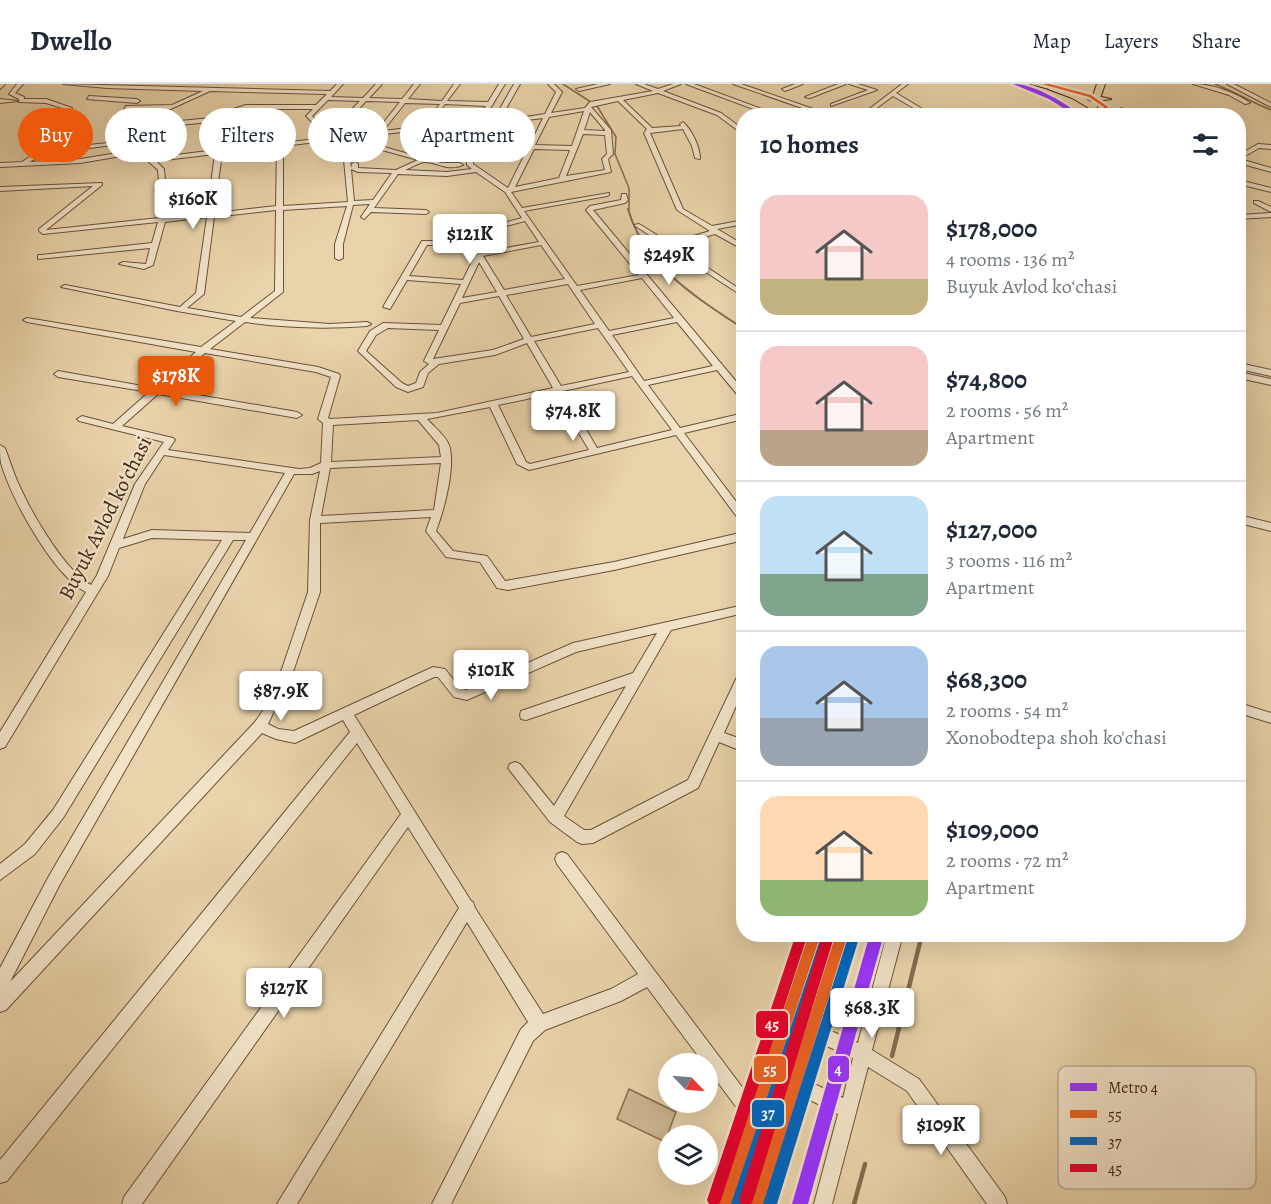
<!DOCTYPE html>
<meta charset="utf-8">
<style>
body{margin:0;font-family:Alegreya,serif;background:#f6f6f7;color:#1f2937;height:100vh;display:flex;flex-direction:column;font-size:22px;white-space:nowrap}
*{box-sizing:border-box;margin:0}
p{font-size:20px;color:#747a83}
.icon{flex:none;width:33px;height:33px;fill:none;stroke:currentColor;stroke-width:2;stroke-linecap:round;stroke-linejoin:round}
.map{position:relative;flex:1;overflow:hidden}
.side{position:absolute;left:736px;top:24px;width:510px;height:834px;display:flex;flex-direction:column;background:#fff;border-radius:24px;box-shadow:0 6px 24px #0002}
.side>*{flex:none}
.guide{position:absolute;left:18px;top:24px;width:570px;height:54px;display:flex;gap:12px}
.needle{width:39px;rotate:115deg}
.fabs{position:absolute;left:658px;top:969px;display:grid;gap:12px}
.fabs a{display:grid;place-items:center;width:60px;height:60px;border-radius:50%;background:#fff;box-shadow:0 6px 24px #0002;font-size:30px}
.price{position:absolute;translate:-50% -51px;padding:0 14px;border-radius:6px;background:#fff;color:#222;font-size:20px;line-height:39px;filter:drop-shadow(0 2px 3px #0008)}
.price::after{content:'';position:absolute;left:50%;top:36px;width:18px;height:14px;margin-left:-9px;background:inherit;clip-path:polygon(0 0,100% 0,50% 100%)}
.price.current{background:#ea580c;color:#fff}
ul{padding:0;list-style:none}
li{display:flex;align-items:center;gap:18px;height:150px;padding:0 24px}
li+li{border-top:2px solid #e0e1e3}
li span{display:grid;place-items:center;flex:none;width:168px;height:120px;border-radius:18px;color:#555}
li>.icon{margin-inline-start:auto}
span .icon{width:72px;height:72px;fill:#fffc;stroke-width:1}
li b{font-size:26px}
h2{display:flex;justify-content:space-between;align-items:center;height:72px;padding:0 24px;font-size:26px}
.tag{padding:0 21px;border-radius:27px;background:#fff;box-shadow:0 6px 24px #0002;font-size:21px;line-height:54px}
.tag.current{background:#ea580c;color:#fff}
header{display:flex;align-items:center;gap:36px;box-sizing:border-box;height:84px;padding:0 30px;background:#fff;border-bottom:2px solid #e0e1e3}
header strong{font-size:28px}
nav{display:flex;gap:33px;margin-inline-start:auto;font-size:21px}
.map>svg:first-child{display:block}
.green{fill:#ccb690;stroke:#866e51;stroke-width:1.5}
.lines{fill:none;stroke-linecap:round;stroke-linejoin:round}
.stream-far2{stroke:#846b4e;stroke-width:1.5}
.stream-far1{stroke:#846b4e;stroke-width:2}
.stream{stroke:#846b4e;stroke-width:4.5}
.minor-casing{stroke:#6b5238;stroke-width:2}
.major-casing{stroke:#412712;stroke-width:2}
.highway-casing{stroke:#412712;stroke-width:2}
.minor{fill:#f1e2c8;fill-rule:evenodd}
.major{fill:#e9d3aa;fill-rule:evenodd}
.highway{fill:#e9d3aa;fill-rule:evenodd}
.bus-1-casing{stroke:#f1e2c8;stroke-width:5}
.bus-2-casing{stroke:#f1e2c8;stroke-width:5}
.bus-3-casing{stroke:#f1e2c8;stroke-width:5}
.bus-1{fill:#e96221;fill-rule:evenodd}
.bus-2{fill:#0065bd;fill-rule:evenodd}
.bus-3{fill:#e4002b;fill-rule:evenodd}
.metro-1-casing{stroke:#f1e2c8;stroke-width:5}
.metro-1{fill:#93f;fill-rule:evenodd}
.labels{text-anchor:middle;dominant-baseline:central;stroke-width:4.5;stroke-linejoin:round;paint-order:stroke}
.street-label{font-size:21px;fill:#412712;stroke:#f1e2c8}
.key{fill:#f1e2c8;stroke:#bcaa91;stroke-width:1.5}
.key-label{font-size:16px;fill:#412712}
.line-badge{stroke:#f1e2c8;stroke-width:2}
.badge-label{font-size:16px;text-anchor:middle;font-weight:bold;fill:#fff}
</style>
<header>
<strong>Dwello</strong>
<nav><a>Map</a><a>Layers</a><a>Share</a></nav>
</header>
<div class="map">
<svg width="1271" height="1120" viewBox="0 0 1271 1120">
<rect width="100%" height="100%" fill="#e9d3aa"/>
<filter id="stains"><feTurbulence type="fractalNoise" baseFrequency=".00333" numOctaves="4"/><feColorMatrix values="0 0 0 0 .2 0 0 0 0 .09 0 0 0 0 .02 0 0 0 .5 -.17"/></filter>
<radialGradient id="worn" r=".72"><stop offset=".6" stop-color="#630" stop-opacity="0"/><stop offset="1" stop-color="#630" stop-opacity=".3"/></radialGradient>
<!-- green -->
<path class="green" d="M629 1005 676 1028 665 1058 617 1035Z"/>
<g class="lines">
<!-- stream-far2 -->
<path class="stream-far2" d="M563 0 597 22 616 53 615 70 629 104V126
M1215 0C1235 8 1251 18 1271 26"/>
<!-- stream-far1 -->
<path class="stream-far1" d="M628 125C644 182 697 214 744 245"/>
<!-- stream -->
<path class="stream" d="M892 972 922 850
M854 1120 865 1080"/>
<defs>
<path id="minor" d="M0 0H5L0 5Z
M17 0H23L15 9 24 13V15H46L72 24 69 26 46 19 19 18V15L9 10Z
M63 0 330 7 337 0H343L331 13 363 14 376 0H382L369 14 402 15 414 0H420L408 15 442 17 454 0H460L447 17 488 18 499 0H505L482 38 493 37 514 0H520L499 37 545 30 556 8 548 0H554L562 8 551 29 585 24 590 18 653 7 636 0H644L658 5 673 0H681L663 7 721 29 744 46V51L717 31 658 9 623 16 652 44 681 42 680 40 683 38C692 46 700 63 700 75L695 74 692 62 683 45 650 49 683 125 712 142 744 136V140L717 145 744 161V166L715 150 675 162 744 208V213L634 141 639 140 670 159 710 147 677 126 644 49 647 45 618 17 591 23 611 46 613 70 608 75 611 88 511 108 522 124 609 109V111L607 112 524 127 577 202 639 191 586 126 590 122 621 116 622 110H626L628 116 625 119 593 126 744 307V316L741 315 717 286 648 301 680 344 744 329V335L684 349 744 428V439L740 437 676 351 529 386 517 380 490 323 427 335C434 343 446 352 449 361 456 382 444 426 436 447L453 467 487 472 505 497 614 478 744 448V456L614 486 508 506 497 504 480 478 446 473 426 447 431 433 320 439V508L294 585 268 640 278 645 294 647 433 583 445 585 459 603 466 606 573 559 744 521V529L671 546 564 732 584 746H591L688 696 738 591 740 588 744 586V604L724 649 744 656V668L719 658 698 704 593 759 582 760 577 758 550 738 508 684 510 680 515 678 520 680 554 722 626 602 526 636 521 635 520 631 521 627 633 589 657 549 576 568 467 616 454 613 438 593H434L354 631 471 817 473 818 475 824 543 930 611 905 638 890 557 780 555 775 557 770 562 768 567 770 760 1027 763 1033 760 1039 754 1042 748 1039 708 985V980H704L647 903 621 917 545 946 533 957 451 1120H432L521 945 528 938 467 838 297 1120H277L459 824 408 743 142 1120H122L124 1113 401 730 357 659 7 1097 0 1099V1076L350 648 343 636 295 659 276 655 262 649 6 926 0 928V884L49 792 246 456H233L63 734 35 770 0 796V780L25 760 53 726 222 456 152 454 119 464 108 492 97 510 5 663 0 665V648L86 508C54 492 11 415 1 379 0 374 0 367 0 361L5 364C10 377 14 391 20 403 32 430 65 487 91 501L97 491 135 400 164 358 79 337 77 335 82 332 113 340 149 308 58 293 54 290 58 287 154 304 196 268 27 238 23 236 27 234 201 263 236 237 177 227 61 203 65 201 180 223 196 209 207 133 165 138 153 181 144 185 119 180 123 178 146 180 150 164 38 175V171H41L152 159 158 138 43 150 39 147V145L93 102 0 107V103L102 99V101L46 146 159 134 160 121 155 107 159 97 158 86 139 69 80 79 0 83V79L22 78 40 66 108 59 109 53 126 22 172 21 203 7 107 4ZM210 7 327 10 316 21H246L214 31 211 34 149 40 164 28ZM328 16 360 17 334 43 320 40 312 32ZM366 17 400 18 376 48 351 51 352 48 340 45ZM405 19 440 20 424 42 383 47ZM445 20 486 22 476 38 430 41ZM165 24C145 32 137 45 137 66L80 75 30 78 42 70 113 61 115 53 130 25ZM246 25H313L306 32 316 42 350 51 222 66 218 46 274 58 277 56 217 43 216 36 218 33ZM584 27 572 62 535 61 549 33ZM590 28 605 46V47L584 46ZM543 34 530 61 482 59 494 40ZM211 38 216 66 152 74 143 66V52L146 44ZM488 41 467 73V81L472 85 447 88 405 86C411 84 418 79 424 78 436 77 447 88 463 81L460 79H441L384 63 382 66 418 76 396 86 358 84V80L355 78 352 80 351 84 348 54 429 45ZM583 50 605 51 607 70 602 75 605 86 566 92ZM342 55 348 118 283 122V62ZM277 63 276 122 214 129 222 69ZM479 63 528 64 508 104 473 80V73ZM534 65 570 66 559 94 515 103ZM215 70 207 129 166 133V121L161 107 165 97 164 85 156 77ZM351 85 358 88 392 89 373 116 354 117ZM476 88 505 108 522 134 435 157H422L383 223 390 225 407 196 461 200 441 241 383 239 370 247 358 267 396 303 408 308 423 303 428 289 439 280 495 271 527 259 553 304 437 329 330 335 328 334 340 292 339 290 318 283 210 265 245 238C285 244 326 245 367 242L371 240 367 238 330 240 250 234 283 208V126L347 122 335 160V174L339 176 343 174V160L353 121 370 120 361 133 364 135 371 128 426 130 429 128 426 126 374 124 398 90 447 92ZM276 126 275 207 241 233 187 224 204 210 214 133ZM525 137 539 158 484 168 495 145ZM487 147 463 196 409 192 427 161H435ZM541 161 565 195 504 206 483 172ZM479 178 497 208 462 214ZM642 194 674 234 609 247 580 206ZM568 200 595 240 531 253 506 211ZM499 212 524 255 493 266 433 275 460 219ZM677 238 713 282 644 297 612 251ZM388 244 439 246 424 277 429 280 420 288 416 299 408 302 402 299 366 267 376 251ZM598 244 629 288 561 302 534 257ZM205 269 316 288 331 293 318 335 323 339 321 379 310 384 299 385 168 366 175 356 173 354 122 342 158 310 297 334 302 331 297 328 163 305ZM632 292 672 346 597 364 563 307ZM555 309 589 366 530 380 526 378 498 321ZM418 336 439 361 441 373 331 378 333 341ZM164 371 285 389 250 449 152 446 123 455 145 400ZM441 379 434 426 321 432 330 384ZM320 387 310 436 308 508 282 585 264 625 255 638 10 898 59 802 294 390H312Z
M598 0H610L579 7 576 5Z
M686 0H694L781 32H772Z
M733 0H741L834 32H825Z
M795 0H803L785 7 782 5Z
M838 0H846L810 14 805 13Z
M849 0H858L877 6 831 22V20L868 6Z
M902 0H908L896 9 934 32H927L893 12 866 32H860Z
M1050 0H1056L1062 4 1057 5Z
M1193 0C1212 0 1235 8 1250 19L1245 20 1229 11Z
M1227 0H1234L1271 19V23Z
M89 12 137 15 140 17 137 19 87 15Z
M0 15 18 17 0 19Z
M1121 24 1124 29 1111 32Z
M1258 60 1271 61V65L1259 64 1240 75 1271 84V88L1239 79V71Z
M744 77V94L741 92 738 80Z
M1239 96 1271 104V108L1239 100Z
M1254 117H1258L1271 123V128L1254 119Z
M1271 129V133L1239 135V131Z
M1239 279 1271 286V292L1239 285Z
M1239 288 1271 295V301L1239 294Z
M1239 431 1271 439V447L1239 439Z
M1239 619 1271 629V639L1239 629Z
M887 850H903L872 966 919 995 1005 1113 1007 1120H987L907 1007 868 983 832 1120H814L838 1030 790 1006 787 1000 790 994 796 991 843 1014 853 974 805 952 803 946 805 940 811 938 858 959Z"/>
<path id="major" d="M1030 0H1041L1111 15 1096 17Z"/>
<path id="highway" d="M1097 0H1105L1094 32H1086L1089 24 1072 14 1048 5 1052 3 1078 10 1091 18Z
M803 850H826L739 1120H711Z
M830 850H853L771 1120H743Z"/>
</defs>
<!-- minor casing -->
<use href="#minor" class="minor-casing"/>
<!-- major casing -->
<use href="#major" class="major-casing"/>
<!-- highway casing -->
<use href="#highway" class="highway-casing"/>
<!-- minor -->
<use href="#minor" class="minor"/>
<!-- major -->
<use href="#major" class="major"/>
<!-- highway -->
<use href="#highway" class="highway"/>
<defs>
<path id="bus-1" d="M1042 0H1049L1091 11 1108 23 1105 32H1101L1104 23 1089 13Z
M809 850H821L732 1120H718Z
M836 850H848L764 1120H750Z"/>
<path id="bus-2" d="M822 850H830L832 854 745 1120H731Z
M849 850H857L859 854 777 1120H763Z"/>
<path id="bus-3" d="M796 850H808L721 1116 719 1120H709L707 1116Z
M823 850H835L753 1116 751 1120H741L739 1116Z"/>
</defs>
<!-- bus-1 casing -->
<use href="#bus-1" class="bus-1-casing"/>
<!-- bus-2 casing -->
<use href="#bus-2" class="bus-2-casing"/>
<!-- bus-3 casing -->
<use href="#bus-3" class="bus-3-casing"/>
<!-- bus-1 -->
<use href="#bus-1" class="bus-1"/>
<!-- bus-2 -->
<use href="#bus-2" class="bus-2"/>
<!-- bus-3 -->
<use href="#bus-3" class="bus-3"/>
<defs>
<path id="metro-1" d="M1013 0C1034 0 1065 19 1082 32H1076L1049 15Z
M870 850H884L808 1120H792Z"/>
</defs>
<!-- metro-1 casing -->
<use href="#metro-1" class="metro-1-casing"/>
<!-- metro-1 -->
<use href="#metro-1" class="metro-1"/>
</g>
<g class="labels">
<!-- street labels -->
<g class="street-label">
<text transform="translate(105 434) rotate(-63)">Buyuk Avlod koʻchasi</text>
</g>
</g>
<!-- legend -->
<rect x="1058" y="982" width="198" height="123" rx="9" class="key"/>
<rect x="1070" y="999" width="27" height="8" fill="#93f"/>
<rect x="1070" y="1026" width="27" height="8" fill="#e96221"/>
<rect x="1070" y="1053" width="27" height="8" fill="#0065bd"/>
<rect x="1070" y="1080" width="27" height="8" fill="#e4002b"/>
<g class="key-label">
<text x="1108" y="1009">Metro 4</text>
<text x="1108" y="1036">55</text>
<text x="1108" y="1063">37</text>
<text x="1108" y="1090">45</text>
</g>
<g class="line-badge">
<rect x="755" y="926" width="34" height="29" rx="6" fill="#e4002b"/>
<rect x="753" y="971" width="34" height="28" rx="6" fill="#e96221"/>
<rect x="827" y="971" width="23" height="28" rx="6" fill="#93f"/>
<rect x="751" y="1015" width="34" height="29" rx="6" fill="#0065bd"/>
</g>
<g class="badge-label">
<text x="772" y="946">45</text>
<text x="770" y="991">55</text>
<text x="838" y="991">4</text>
<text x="768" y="1035">37</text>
</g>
<rect width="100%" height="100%" filter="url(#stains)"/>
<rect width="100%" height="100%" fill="url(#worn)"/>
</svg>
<div class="fabs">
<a><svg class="needle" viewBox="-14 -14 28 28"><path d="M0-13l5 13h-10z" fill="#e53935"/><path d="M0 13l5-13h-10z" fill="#747a83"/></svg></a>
<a><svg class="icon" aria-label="layers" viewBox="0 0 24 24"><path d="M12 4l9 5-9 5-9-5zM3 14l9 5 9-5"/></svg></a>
</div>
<b class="price" style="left:193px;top:146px">$160K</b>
<b class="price" style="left:470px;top:181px">$121K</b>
<b class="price" style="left:669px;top:202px">$249K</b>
<b class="price current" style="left:176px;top:323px">$178K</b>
<b class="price" style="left:573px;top:358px">$74.8K</b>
<b class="price" style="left:491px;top:617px">$101K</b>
<b class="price" style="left:281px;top:638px">$87.9K</b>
<b class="price" style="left:284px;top:935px">$127K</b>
<b class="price" style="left:872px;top:955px">$68.3K</b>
<b class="price" style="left:941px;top:1072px">$109K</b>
<div class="guide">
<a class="tag current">Buy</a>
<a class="tag">Rent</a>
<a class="tag">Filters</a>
<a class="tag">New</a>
<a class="tag">Apartment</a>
</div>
<section class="side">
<h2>10 homes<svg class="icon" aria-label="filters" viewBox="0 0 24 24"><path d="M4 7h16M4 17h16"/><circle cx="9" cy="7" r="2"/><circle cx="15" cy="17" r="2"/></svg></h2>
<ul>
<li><span style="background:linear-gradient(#f6c9c9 70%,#c2b280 0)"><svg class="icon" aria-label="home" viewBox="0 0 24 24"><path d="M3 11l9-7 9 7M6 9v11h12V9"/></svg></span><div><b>$178,000</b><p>4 rooms · 136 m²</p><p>Buyuk Avlod koʻchasi</p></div></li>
<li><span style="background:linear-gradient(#f6c9c9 70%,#b9a48a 0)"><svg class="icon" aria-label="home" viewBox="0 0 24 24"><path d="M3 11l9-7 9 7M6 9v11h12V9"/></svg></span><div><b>$74,800</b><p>2 rooms · 56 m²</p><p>Apartment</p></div></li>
<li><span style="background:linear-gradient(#bfe0f5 65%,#7fa58c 0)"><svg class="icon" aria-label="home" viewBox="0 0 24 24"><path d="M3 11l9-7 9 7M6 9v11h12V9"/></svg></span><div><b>$127,000</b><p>3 rooms · 116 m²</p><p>Apartment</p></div></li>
<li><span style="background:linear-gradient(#a9c7e8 60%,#9aa5b1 0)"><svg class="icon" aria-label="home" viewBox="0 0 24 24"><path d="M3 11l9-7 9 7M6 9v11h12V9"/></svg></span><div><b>$68,300</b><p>2 rooms · 54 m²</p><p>Xonobodtepa shoh ko'chasi</p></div></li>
<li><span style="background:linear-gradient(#ffd9b3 70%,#8fb573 0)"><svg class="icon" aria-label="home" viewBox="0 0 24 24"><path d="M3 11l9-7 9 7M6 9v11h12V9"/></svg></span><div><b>$109,000</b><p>2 rooms · 72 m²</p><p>Apartment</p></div></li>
</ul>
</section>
</div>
